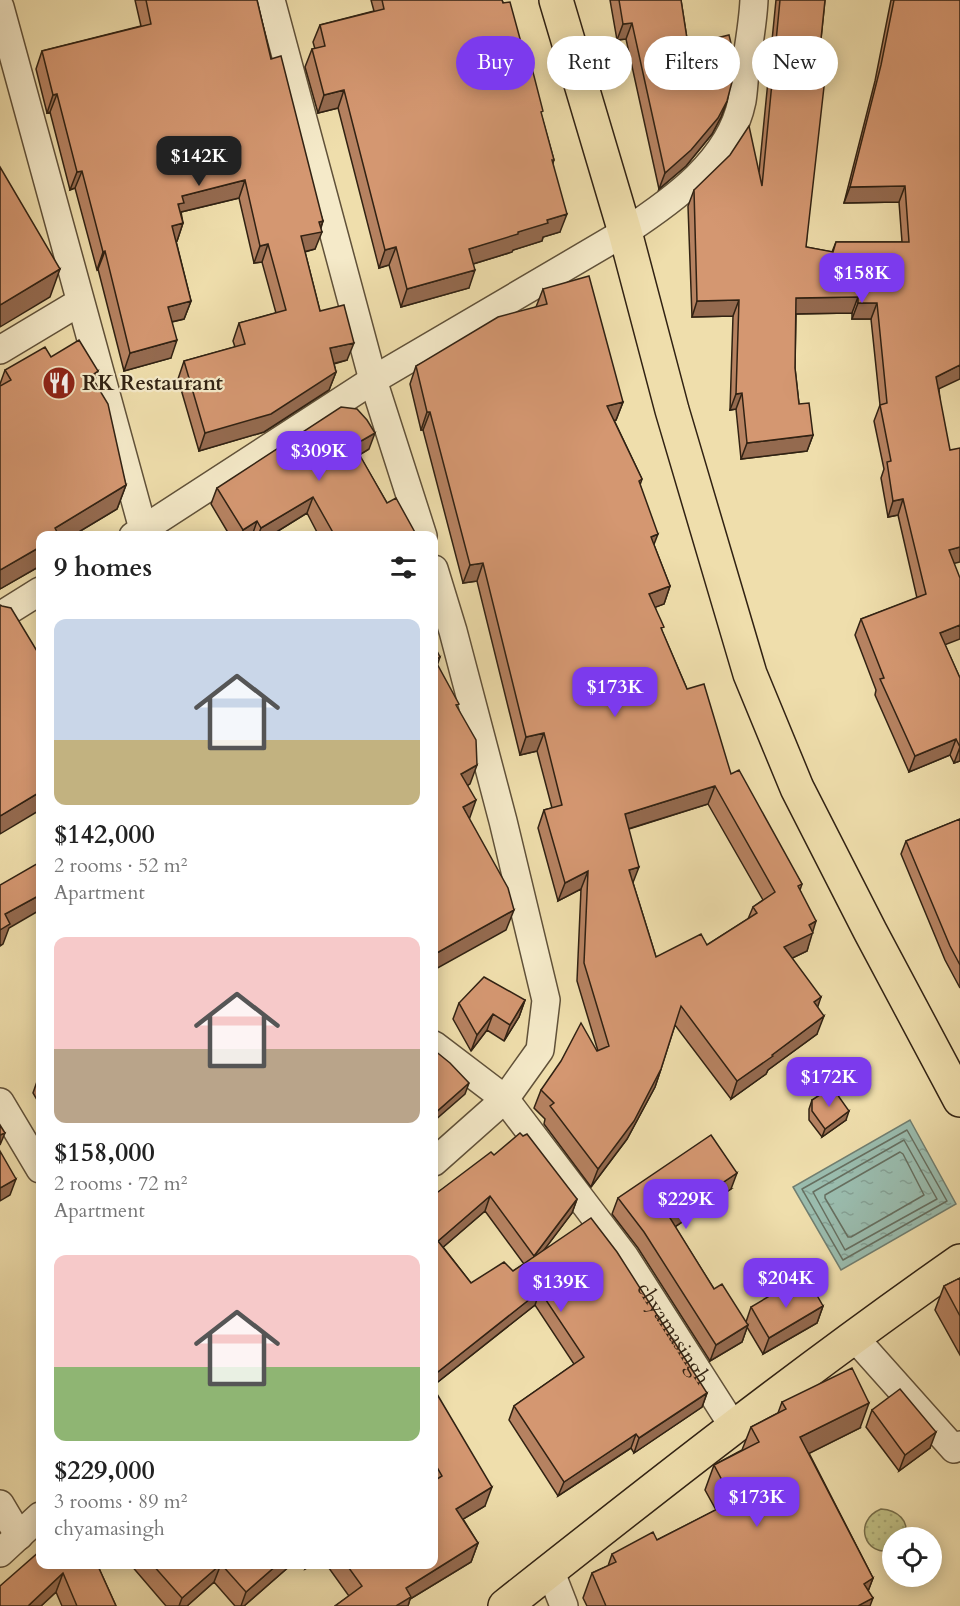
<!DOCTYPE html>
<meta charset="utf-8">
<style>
body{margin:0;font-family:Cardo,serif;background:#f6f6f6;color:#222;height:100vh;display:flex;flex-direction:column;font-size:22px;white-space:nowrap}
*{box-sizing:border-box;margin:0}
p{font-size:20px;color:#767676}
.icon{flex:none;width:33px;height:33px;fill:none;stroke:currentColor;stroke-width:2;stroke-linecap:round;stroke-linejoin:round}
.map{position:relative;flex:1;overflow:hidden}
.details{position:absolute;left:36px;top:531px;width:402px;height:1038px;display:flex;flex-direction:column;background:#fff;border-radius:12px;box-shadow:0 3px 15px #0003}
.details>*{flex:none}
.top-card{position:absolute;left:456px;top:36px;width:414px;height:54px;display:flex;gap:12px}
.fabs{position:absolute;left:882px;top:1527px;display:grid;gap:12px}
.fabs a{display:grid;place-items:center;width:60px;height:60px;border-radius:50%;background:#fff;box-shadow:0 3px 15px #0003;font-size:30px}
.price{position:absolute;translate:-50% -51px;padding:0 14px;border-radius:12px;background:#7c3aed;color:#fff;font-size:20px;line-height:39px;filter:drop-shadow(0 2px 3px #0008)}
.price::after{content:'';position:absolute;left:50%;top:36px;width:18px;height:14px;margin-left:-9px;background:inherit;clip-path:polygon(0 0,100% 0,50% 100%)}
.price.on{background:#222;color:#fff}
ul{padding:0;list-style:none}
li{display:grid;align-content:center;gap:12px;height:318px;padding:0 18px}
li span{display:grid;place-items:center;height:186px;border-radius:12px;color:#555}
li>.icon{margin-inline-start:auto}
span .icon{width:108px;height:108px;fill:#fffc;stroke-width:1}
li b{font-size:26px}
h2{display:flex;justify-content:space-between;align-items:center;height:72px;padding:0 18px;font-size:26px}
.pill{padding:0 21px;border-radius:27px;background:#fff;box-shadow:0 3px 15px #0003;font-size:21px;line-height:54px}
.pill.on{background:#7c3aed;color:#fff}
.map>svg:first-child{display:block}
.grass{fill:url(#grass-dots);stroke:#78704c;stroke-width:1.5}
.water{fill:url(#water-ripples);stroke:#707e70;stroke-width:1.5}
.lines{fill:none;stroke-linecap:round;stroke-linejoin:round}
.shore{stroke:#666f60;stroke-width:1.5}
.minor-casing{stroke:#605139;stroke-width:30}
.primary-casing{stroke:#312213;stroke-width:36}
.minor{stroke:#f5eac9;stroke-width:27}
.primary{stroke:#efdeac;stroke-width:33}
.wall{fill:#b68261;stroke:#312213;stroke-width:1.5;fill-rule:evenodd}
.shaded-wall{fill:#946a4f;stroke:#312213;stroke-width:1.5}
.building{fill:#d49771;stroke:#312213;stroke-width:1.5;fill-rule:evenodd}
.labels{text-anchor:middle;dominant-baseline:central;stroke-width:4.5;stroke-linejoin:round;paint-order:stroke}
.poi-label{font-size:21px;font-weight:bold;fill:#312213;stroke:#f5eac9;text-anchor:start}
.street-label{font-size:21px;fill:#312213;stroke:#f5eac9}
</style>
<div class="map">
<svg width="960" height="1606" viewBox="0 0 960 1606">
<defs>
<pattern id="grass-dots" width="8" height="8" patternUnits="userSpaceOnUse" patternTransform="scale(1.5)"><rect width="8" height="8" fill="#c0bf84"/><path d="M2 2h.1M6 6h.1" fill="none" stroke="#a5a471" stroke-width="1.8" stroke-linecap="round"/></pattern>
<pattern id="water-ripples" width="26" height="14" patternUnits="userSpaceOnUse" patternTransform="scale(1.5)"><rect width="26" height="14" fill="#9abcae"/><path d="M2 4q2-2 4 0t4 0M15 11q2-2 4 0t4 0" fill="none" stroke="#85a195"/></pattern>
</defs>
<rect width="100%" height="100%" fill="#efdeac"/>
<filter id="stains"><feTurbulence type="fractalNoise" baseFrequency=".00333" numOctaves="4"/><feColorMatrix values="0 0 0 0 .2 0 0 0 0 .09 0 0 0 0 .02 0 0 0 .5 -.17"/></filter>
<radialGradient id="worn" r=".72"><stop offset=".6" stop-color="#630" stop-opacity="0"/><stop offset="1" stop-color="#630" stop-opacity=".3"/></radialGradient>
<!-- grass -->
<path class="grass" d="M881 1509C897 1510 911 1521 904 1537L892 1538V1550C865 1558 852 1521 881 1509Z"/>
<!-- water -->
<path class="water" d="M910 1120 956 1204 841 1270 793 1187Z"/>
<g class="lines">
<!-- shore -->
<path class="shore" d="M907 1130 947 1201 843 1260 802 1189Z
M904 1140 937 1199 845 1250 813 1192Z
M900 1152 903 1154 924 1195 851 1237H848L825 1198V1195Z"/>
<defs>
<g id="minor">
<path d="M271 0 373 380 423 536"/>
<path d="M0 7 143 529 146 536"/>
<path d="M0 350 80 302"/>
<path d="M133 536 373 380 625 232C672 201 730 161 742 101 744 89 744 76 746 64 749 43 753 22 754 0"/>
<path d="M434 569 453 631 503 821 546 1000 540 1050 505 1099 434 1162"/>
<path d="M0 616 40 591"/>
<path id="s1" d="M434 1045 505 1099 625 1257 733 1426"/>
<path d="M0 1102 40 1169"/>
<path d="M853 1336 954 1449 960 1445"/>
<path d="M0 1504 19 1536"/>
<path d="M0 1553 40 1516"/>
<path d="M550 1570 564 1606"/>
</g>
<path id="primary" d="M556 0 625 232 672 410 750 674 797 788 870 931 960 1100
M505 1606C654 1488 804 1370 960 1261"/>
</defs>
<!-- minor casing -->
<use href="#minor" class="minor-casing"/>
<!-- primary casing -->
<use href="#primary" class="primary-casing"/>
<!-- minor -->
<use href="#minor" class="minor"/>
<!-- primary -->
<use href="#primary" class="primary"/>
</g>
<!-- wall -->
<path class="wall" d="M135 0H257L271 59 323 221 315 249 305 252 320 311 347 360 334 364 336 372 329 390 264 432 199 451 178 379 184 361 235 347 233 341 239 323 276 313 262 262 254 263 239 198 181 212 183 223 177 241H176L191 301 184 319 172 322 171 358 124 371 98 269 97 270 75 188 70 190 50 112 47 113 36 69 42 51 141 26Z
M371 0H502L522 46 554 160 553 163 560 232 543 237 542 241 513 250 512 252 473 264 469 288 401 307 389 265 379 268 338 108 318 113 305 67 312 49H315L313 42 320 25 374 11Z
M610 0H681L688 45 727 101 721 117 712 134 686 166 659 189 626 39 617 40Z
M776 0H825L818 68 806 247 832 252 836 242H902L899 202 844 203 875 81 891 0H960L939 389 954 563 945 645 960 678V761L954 763 950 755 909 772 875 695 876 690 855 635 861 619 917 598 898 515 888 517 881 478 884 469 874 421 880 405 871 319H852V313L796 314 795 368 799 404 813 435 807 451 741 459 736 409 730 410 733 316 692 317 688 206 694 190 759 172Z
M543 289 623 402 616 420H614L642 479 640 485 654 545 670 586 664 604 655 607 662 631 687 689 731 774 802 884 800 890 812 931 807 951 792 958 817 1007V1034L768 1070 766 1074 731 1099 675 1025 661 1069 655 1087 627 1139 591 1187 544 1124 545 1119 534 1108 541 1090 598 1051 577 981 581 889 558 901 538 828 544 810 552 808 537 751 520 755 477 581 463 583 423 430H421L410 384 416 366 536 307ZM708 804 763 900 753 907 748 919 707 945 656 957 633 883 629 829Z
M51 357 95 382 126 485 117 509 72 536H40V566L0 589V384L5 370Z
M369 449 359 455 387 503 417 536H319L307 513 270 536H230L211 504 217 488Z
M960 819V988L945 960 901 854 906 841Z
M525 1000 519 1017 504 1041 487 1030 471 1051 453 1019 459 1003Z
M40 1073V1105L33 1093Z
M812 1100 846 1120 822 1137 809 1120V1109Z
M494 1155 577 1199 572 1213 543 1251 707 1393 702 1407 634 1453 631 1448 558 1496 509 1420 514 1406 574 1364 535 1305 434 1385V1195ZM485 1211 524 1264 513 1271 471 1283 443 1247Z
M731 1189 675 1227 714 1289 746 1322 751 1307 782 1299 823 1306 817 1323 763 1354 747 1327 742 1342 710 1361 638 1248 612 1214 618 1198Z
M960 1278V1355L935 1310 944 1286Z
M434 1389 485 1506 463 1519 478 1543 471 1562 410 1599 408 1606H335L349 1596 326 1564H434Z
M782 1402 860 1428 809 1453 873 1578 868 1591 870 1606H587L583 1598 592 1573 608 1566 612 1554 657 1540 716 1510 705 1490 714 1465 742 1450 751 1427 778 1413Z
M872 1410 930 1448 899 1471 866 1427Z
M97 1564 116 1606H62L56 1592 41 1606H0V1586Z
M130 1564H292L244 1606H235L214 1582 187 1606H166Z
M302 1564H314L305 1569Z"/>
<!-- shaded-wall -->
<path class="shaded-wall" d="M632 23 626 39 617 40 623 24Z
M344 90 338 108 318 113 324 95Z
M57 94 50 112 47 113 53 95Z
M727 101 721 117 712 134 686 166 659 189 665 173Z
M82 171 75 188 70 190 77 172Z
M245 180 239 198 181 212 172 222 182 196Z
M905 186 899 202 844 203 850 187Z
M567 214 560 232 543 237 542 241 513 250 512 252 463 267 469 249 518 232 547 220Z
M323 221 319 232H322L315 249 295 254 301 236 319 222Z
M183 223 177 241 165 244 172 226Z
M268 244 262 262 254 263 260 246Z
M396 247 389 265 379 268 385 250Z
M105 251 98 269 97 270 103 252Z
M60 269 50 297 0 327V305Z
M475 270 469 288 401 307 407 289Z
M858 297 852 313 790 314 796 298Z
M739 300 733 316 692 317 697 301Z
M191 301 184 319 162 324 168 307Z
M858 303H877L871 319H852Z
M177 340 171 358 124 371 130 353Z
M354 343 347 360 324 366 330 348Z
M960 365V379L930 393 936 377Z
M98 371 90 395 91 376Z
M336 372 329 390 264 432 199 451 205 433Z
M742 393 736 409 730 410 736 394Z
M623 402 616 420 600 424 607 406Z
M427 412H430L423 430H421Z
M375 433 369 449 348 462 354 445Z
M813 435 807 451 741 459 747 443Z
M126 485 117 509 72 536H52L55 528Z
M313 497 307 513 270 536H258L261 528Z
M903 499 898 515 888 517 893 501Z
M257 521 252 536H241L243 530Z
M658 534 651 552V537Z
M40 547V566L0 589V570Z
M960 547V562L943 566 949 550Z
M483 563 477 581 463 583 470 565Z
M670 586 664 604 643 612 649 594Z
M960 625V639L934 649 940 633Z
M440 657 434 675 435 660Z
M544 733 537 751 520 755 526 737Z
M956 739 950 755 909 772 915 756Z
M960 747V761L954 763Z
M477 765 470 784 454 794 461 774Z
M715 786 708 804 618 832 625 814Z
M40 792V810L0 834V816Z
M476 800 469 820 463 807Z
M639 867 632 885 629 870Z
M588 871 581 889 558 901 565 883Z
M40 895V910L9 928 3 944 0 946V927L5 914Z
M514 910 506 930 434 970V958L435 954Z
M816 921 807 951 778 965 784 947 809 925Z
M821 997 815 1015 814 1002Z
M525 1000 519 1017 504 1041 510 1025Z
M493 1014 487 1030 471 1051 477 1035Z
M824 1016 817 1034 768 1070 766 1074 731 1099 737 1081Z
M661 1069 655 1087 627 1139 591 1187 598 1169Z
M469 1083 465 1094 434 1121V1114Z
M849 1111 846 1120 822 1137 825 1129Z
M5 1133 0 1145V1135Z
M737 1173 731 1189 664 1234 670 1218Z
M16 1179 10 1195 0 1201V1188Z
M490 1196 485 1211 434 1255 438 1241Z
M577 1199 572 1213 529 1270 534 1256Z
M540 1291 535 1305 434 1385V1375Z
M823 1306 817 1323 763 1354 769 1338Z
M748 1325 742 1342 710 1361 716 1345Z
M707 1393 702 1407 634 1453 639 1438Z
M869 1403 860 1428 792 1462 800 1437Z
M936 1432 930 1448 899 1471 905 1455Z
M636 1434 631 1448 558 1496 564 1482Z
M492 1487 485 1506 450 1527 456 1509Z
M478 1543 471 1562 410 1599 408 1606H396L406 1588Z
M221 1564 214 1582 187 1606H179L182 1598Z
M278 1564H292L244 1606H241L246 1592Z
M307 1564H314L305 1569Z
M63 1573 56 1592 41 1606H28Z
M873 1578 864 1602 873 1598 870 1606H856L864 1584Z"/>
<!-- building -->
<path class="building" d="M146 0H257L271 59 281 56 323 221 319 222 322 232 301 236 320 311 344 305 354 343 330 348 336 372 271 414 205 433 184 361 245 344 239 323 286 310 268 244 260 246 245 180 182 196 184 203 178 204 183 223 172 226 191 301 168 307 177 340 130 353 105 251 103 252 82 171 77 172 57 94 53 95 42 51 151 24Z
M382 0H502L503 3 510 2 522 46 526 45 543 111 541 112 554 160H552L567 214 547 220 548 223 518 232V234L469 249 475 270 407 289 396 247 385 250 344 90 324 95 312 49 325 46 320 25 384 9Z
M619 0H681L688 45 729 35 735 60 732 82 727 101 718 118 691 150 665 173 632 23 623 24Z
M780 0H825L818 68 826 69 806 247 833 252 836 242H909L905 186 850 187 881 65 894 0H960V365L936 377 950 450 960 448V547L949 550 960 578V625L940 633 960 678V747L956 739 915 756 880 679 884 678 861 619 926 594 903 499 893 501 887 462 891 461 880 405 887 403 877 303H858V297L796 298 795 368 799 404 809 403 813 435 747 443 742 393 736 394 739 300 697 301 694 190 730 155 749 126 762 186Z
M0 167 60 269 0 305Z
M589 276 623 402 607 406 642 479 639 481 658 534 651 537 670 586 649 594 664 627 661 628 687 689 704 684 731 774 739 770 802 884 798 886 816 921 809 925 813 933 784 947 821 997 814 1002 824 1016 772 1055 773 1056 737 1081 681 1006 661 1069 634 1121 598 1169 550 1106 554 1103 541 1090 561 1061 581 1023 597 1051 609 1046 584 963 588 871 565 883 544 810 562 805 544 733 526 737 483 563 470 565 430 412H427L416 366 498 317 547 304 543 289ZM715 786 775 892 753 907 757 913 707 945 701 934 656 957 629 870 639 867 625 814Z
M79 340 98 371 91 376 108 404 126 485 55 528 59 536H40V547L0 570V386L11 380 5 370 45 347 51 357Z
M341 407 357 409 367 420 375 433 354 445 387 503 396 498 417 536H335L313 497 261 528 257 521 243 530 217 488Z
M0 605 2 606 11 608 40 656V792L0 816Z
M434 645 440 657 435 660 459 704 456 705 476 740 477 765 461 774 476 800 463 807 508 888 514 910 435 954 434 951Z
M960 819V965L950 946 906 841Z
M40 862V895L5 914 10 924 0 930V885Z
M484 977 525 1000 510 1025 493 1014 477 1035 459 1003Z
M434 1050 450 1063 469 1083 434 1114Z
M832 1087 849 1111 825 1129 812 1111V1100Z
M0 1125 5 1133 0 1135Z
M520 1133 523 1136 527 1134 577 1199 534 1256 490 1196 438 1241 471 1283 504 1262 513 1271 591 1218 617 1252 707 1393 639 1438 636 1434 564 1482 514 1406 584 1357 540 1291 434 1375V1195L491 1152 494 1155Z
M711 1135 737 1173 670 1218 714 1289 722 1284 748 1325 716 1345 644 1232 618 1198Z
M0 1151 16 1179 0 1188Z
M960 1278V1316L944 1286Z
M810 1283 823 1306 769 1338 751 1307 778 1291 782 1299Z
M852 1368 869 1403 800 1437 873 1578 864 1584 873 1598 858 1606H606L592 1573 616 1562 612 1554 653 1532 657 1540 733 1501 714 1465 759 1442 751 1427 786 1409 782 1402Z
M434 1389 492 1487 456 1509 478 1543 406 1588 411 1597 396 1606H335L362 1586 346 1564H434V1481L442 1476 434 1462Z
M900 1389 936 1432 905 1455 872 1410Z
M40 1551V1564H97L116 1606H77L63 1573 28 1606H0V1586Z
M152 1564H221L182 1598Z
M221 1564H278L246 1592Z"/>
<!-- icons -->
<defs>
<symbol id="restaurant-disc" viewBox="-11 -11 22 22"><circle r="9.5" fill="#8f2418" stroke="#f5eac9"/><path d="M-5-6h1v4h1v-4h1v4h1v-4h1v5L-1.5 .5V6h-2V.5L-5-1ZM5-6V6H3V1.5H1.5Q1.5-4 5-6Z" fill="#fff"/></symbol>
</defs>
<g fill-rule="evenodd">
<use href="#restaurant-disc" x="40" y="364" width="38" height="38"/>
</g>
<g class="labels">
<!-- poi labels -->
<g class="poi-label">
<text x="82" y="383">RK Restaurant</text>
</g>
<!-- street labels -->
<g class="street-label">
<text stroke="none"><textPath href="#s1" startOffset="378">chyamasingh</textPath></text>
</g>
</g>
<rect width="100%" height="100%" filter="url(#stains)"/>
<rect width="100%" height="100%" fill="url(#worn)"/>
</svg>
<div class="fabs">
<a><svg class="icon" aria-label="locate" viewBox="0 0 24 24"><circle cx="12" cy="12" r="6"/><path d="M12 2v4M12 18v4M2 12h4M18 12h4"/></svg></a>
</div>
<b class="price on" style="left:199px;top:187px">$142K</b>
<b class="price" style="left:862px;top:304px">$158K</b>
<b class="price" style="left:319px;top:482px">$309K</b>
<b class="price" style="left:615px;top:718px">$173K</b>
<b class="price" style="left:829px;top:1108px">$172K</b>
<b class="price" style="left:686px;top:1230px">$229K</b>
<b class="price" style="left:786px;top:1309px">$204K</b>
<b class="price" style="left:561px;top:1313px">$139K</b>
<b class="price" style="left:757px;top:1528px">$173K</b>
<div class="top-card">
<a class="pill on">Buy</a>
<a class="pill">Rent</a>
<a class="pill">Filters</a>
<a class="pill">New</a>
</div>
<section class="details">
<h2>9 homes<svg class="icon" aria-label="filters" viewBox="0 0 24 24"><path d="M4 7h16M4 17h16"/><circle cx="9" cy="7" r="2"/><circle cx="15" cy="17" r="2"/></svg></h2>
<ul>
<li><span style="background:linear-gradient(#c9d6e8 65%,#c2b280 0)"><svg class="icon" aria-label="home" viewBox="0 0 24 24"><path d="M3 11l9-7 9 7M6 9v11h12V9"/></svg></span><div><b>$142,000</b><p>2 rooms · 52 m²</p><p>Apartment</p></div></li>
<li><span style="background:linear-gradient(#f6c9c9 60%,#b9a48a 0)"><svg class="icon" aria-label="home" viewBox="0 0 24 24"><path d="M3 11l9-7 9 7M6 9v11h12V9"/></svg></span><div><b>$158,000</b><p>2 rooms · 72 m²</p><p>Apartment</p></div></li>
<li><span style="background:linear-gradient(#f6c9c9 60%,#8fb573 0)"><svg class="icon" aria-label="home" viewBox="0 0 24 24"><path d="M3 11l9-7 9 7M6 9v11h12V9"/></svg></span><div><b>$229,000</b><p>3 rooms · 89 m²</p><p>chyamasingh</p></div></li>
</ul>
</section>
</div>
